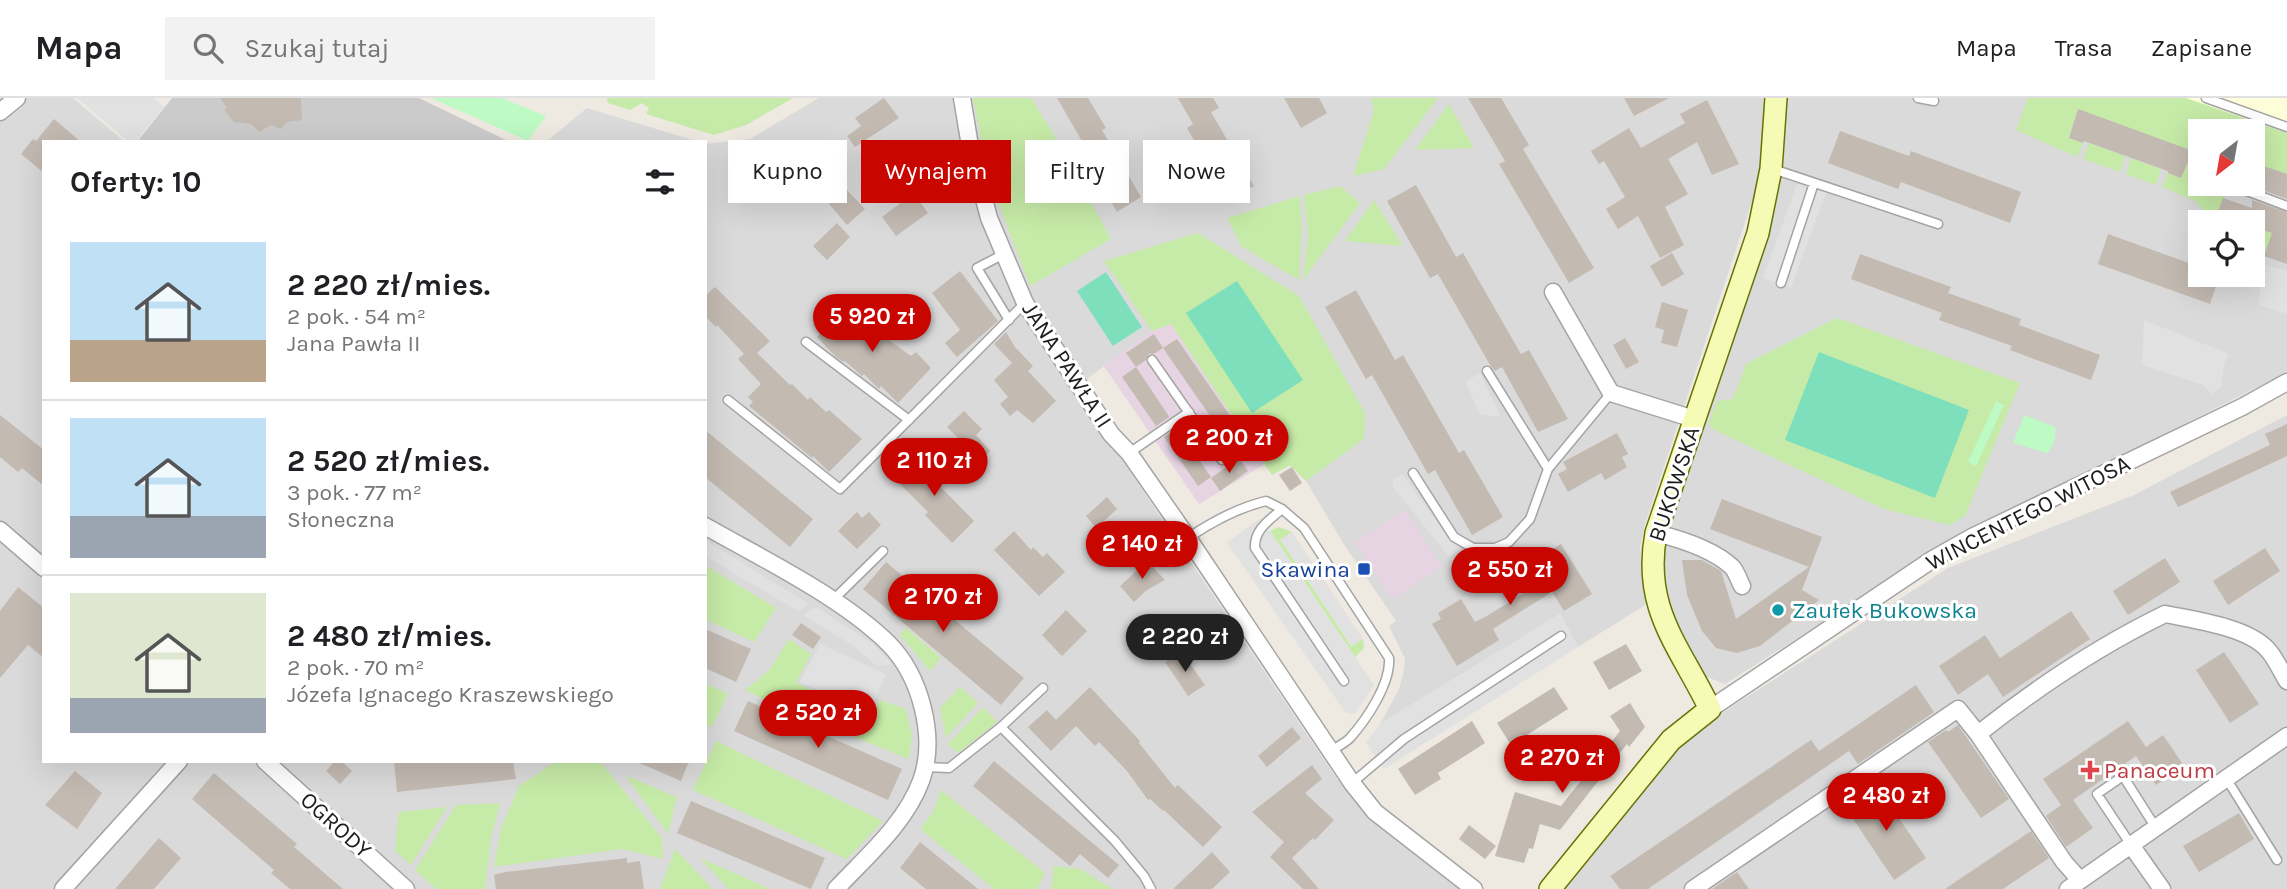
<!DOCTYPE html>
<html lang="pl">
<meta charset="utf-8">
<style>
body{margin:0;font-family:Karla,sans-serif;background:#f2f2f2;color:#202124;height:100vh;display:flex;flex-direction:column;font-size:26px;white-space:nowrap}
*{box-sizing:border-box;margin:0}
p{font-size:23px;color:#757577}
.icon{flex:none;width:38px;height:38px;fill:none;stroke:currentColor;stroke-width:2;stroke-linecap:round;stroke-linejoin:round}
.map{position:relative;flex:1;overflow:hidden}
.drawer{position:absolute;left:42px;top:42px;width:665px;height:623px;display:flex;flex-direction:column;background:#fff;border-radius:0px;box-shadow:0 7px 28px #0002}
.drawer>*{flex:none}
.guide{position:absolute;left:728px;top:42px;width:665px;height:63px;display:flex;gap:14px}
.needle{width:46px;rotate:211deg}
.controls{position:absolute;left:2188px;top:21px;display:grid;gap:14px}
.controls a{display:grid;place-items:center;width:77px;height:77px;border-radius:0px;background:#fff;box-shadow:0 7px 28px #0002;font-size:35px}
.price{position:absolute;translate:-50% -60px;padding:0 16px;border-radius:24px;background:#c90500;color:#fff;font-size:23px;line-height:46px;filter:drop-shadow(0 2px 4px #0008)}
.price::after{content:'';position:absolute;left:50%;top:42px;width:21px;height:16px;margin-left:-10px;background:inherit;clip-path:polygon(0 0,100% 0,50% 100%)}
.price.selected{background:#222;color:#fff}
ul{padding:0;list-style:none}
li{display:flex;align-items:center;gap:21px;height:175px;padding:0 28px}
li+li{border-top:2px solid #e0e0e0}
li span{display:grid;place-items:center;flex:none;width:196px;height:140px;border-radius:0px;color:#555}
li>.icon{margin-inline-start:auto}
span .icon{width:84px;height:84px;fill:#fffc;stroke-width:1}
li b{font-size:30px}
h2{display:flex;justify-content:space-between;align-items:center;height:84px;padding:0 28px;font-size:30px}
.pill{padding:0 24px;border-radius:0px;background:#fff;box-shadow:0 7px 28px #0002;font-size:24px;line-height:63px}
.pill.selected{background:#c90500;color:#fff}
header{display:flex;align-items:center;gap:42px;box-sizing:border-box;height:98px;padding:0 35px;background:#fff;border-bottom:2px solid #e0e0e0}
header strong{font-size:33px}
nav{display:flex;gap:38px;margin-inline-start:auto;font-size:24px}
.search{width:490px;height:63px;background:#f2f2f2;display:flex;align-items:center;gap:18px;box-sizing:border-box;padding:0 24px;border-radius:0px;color:#757577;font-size:26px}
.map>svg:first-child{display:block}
.residential{fill:#dbdada;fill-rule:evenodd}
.industrial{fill:#e7d4e3}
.education{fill:#feffda}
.religious{fill:#cbcbcb}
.grass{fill:#c6eaa7}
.park{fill:#bdfac4}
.pitch{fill:#7edfbc}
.parking{fill:#e1e1e1}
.building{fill:#c3bab2}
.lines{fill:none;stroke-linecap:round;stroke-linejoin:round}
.lane-casing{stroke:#a4a4a4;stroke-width:11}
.street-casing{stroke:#a4a4a4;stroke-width:19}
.secondary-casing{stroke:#657403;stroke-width:24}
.lane{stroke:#fff;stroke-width:8}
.street{stroke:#fff;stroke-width:16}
.secondary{stroke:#f5fab4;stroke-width:21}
.transit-dot{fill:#1a4fb4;stroke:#fff;stroke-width:2.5}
.culture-dot{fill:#0f9aa8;stroke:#fff;stroke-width:2.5}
.health-dot{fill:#e0444e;stroke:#fff;stroke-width:2.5}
.labels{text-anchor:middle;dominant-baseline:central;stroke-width:6;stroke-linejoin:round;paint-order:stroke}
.street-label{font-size:23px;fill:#1d1d1d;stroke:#fff}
.transit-label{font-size:23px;fill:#164399;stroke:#fff;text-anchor:end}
.culture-label{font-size:23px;fill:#0d838f;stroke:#fff;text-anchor:start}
.health-label{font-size:23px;fill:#be3a42;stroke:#fff;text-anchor:start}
</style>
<header>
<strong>Mapa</strong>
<div class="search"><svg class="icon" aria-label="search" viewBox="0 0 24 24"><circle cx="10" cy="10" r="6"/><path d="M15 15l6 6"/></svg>Szukaj tutaj</div>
<nav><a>Mapa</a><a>Trasa</a><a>Zapisane</a></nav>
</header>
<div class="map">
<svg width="2287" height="791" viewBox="0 0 2287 791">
<rect width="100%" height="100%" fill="#eeeae2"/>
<!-- residential -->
<path class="residential" d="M0 0H73L125 44H44V663H705V46L750 41 819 0H954L967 66 1063 274 1335 678 1372 723 1462 791H0Z
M970 0H1768L1762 73 1645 426 1640 450 1644 496 1647 506 1578 549 1560 516 1380 626 1399 591 1404 572 1405 561 1389 528 1396 523 1343 445 1306 383 1290 367 1272 377 1171 226 1152 233 1084 283 1026 195 986 82Z
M1783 0H2144L2200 33V86H2252L2287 53V274L1938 451 1725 586 1699 576 1659 490 1662 437 1742 213ZM2200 124H2252V177H2200Z
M587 10 699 44H546Z
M2287 317V791H1561L1668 657 1700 629 1948 470 2134 397Z"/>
<!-- industrial -->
<path class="industrial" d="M1171 226 1265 366 1199 406 1103 267 1152 233Z
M1405 412 1442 469 1392 501 1355 444Z"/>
<!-- education -->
<path class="education" d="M2144 0H2287V53L2252 33Z"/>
<!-- religious -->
<path class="religious" d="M172 0H419L510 44H137Z"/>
<!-- grass -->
<path class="grass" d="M607 0H793L746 27 714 37 646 16 649 10 642 5 630 12 608 5Z
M973 0H1031L1051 32 1111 141 1030 188 990 83Z
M1371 0H1438L1384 71 1353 78 1374 12Z
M2028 0H2186L2287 35V76L2252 64V33H2200V86H2229L2218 116 2242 124H2215L2195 103 2162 89 2168 75 2181 80 2192 54 2078 12 2069 39 2083 45 2077 59 2016 32Z
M1449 6 1474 50 1415 52Z
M2089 45 2125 58 2120 74 2083 61Z
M2131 60 2161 71 2156 87 2126 76Z
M1340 88 1360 105 1303 182 1308 138 1304 97Z
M1300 98 1302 132 1299 182 1242 149 1227 120Z
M1374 102 1403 148 1345 143Z
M2252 128 2287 140 2265 155 2261 175 2252 172Z
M1198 135 1299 198 1365 315 1364 341 1306 383 1290 367 1272 377 1171 226 1152 233 1104 163Z
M1837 220 2020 285 1965 418 1949 427 1884 411 1712 331 1709 325 1717 303 1733 301 1746 266Z
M1279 429 1292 434 1281 442 1351 548 1363 541 1364 550 1355 559 1270 433Z
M705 467 776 510 754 544 705 521Z
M906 530 941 560 930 573 900 537Z
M789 541 811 556 796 585 872 619 880 602 906 611 912 638 909 661 786 612 745 592 769 572Z
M705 585 728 596 712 629 705 625Z
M960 589 978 605 946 640 940 610Z
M983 609 997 624 958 655 948 646Z
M716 643 883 723 847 761 693 692Z
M556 663H594L603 667 662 740 663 761 622 751 494 769 501 731 519 688Z
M625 677 677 699 668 736Z
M941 692 1045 775 1037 791H994L920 731 933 714Z
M500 705 491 740 485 791H436L415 772 456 707Z
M447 709 411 767 395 753 399 714Z
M675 751 713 791H660Z
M700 760 770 791H729Z
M1054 768 1080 771 1113 791H1051Z"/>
<!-- park -->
<path class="park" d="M431 0H501L546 18 528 43Z
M1996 303 2004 307 1976 368 1968 364Z
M2024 317 2055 329C2057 337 2053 349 2047 355L2013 345Z"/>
<!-- pitch -->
<path class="pitch" d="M1106 174 1142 229 1113 248 1077 193Z
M1237 183 1303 282 1252 315 1186 215Z
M1819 254 1969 312 1935 400 1785 342Z"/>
<!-- parking -->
<path class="parking" d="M77 0H154L164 9 135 44H129Z
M1797 86 1826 95 1791 190 1763 180Z
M2263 166 2287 173V216L2259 207Z
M2144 222 2229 256 2224 266 2221 289 2212 296 2203 287 2142 267Z
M1480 275 1501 319 1480 317 1466 284Z
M1402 376 1446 436 1461 450 1449 459 1393 389V382Z
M1261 420 1374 587 1355 616 1346 615 1227 445Z
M1292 434 1363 541 1352 548 1280 442Z
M705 442 809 506 798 513 705 458Z
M816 509 872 545 892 566 877 568 852 547 803 517Z
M1560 516 1578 549 1384 671 1366 645 1380 626Z
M820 546 886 576 869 615 800 584Z"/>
<!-- building -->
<path class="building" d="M220 0H301L302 22 287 24 281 31 271 27 259 34 251 26 234 24 224 12 227 10Z
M884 0 899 20 855 49 847 38 861 28 855 20Z
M1057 0H1088L1106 30 1102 32 1141 99 1117 114 1078 48 1083 45Z
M1178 0H1213L1219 10 1211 14 1254 88 1228 103 1187 30 1193 26Z
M1284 0H1319L1327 15 1301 30Z
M1468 0H1501L1529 47 1523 51 1594 170 1569 185 1499 66 1505 63Z
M1624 0H1669L1634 18Z
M1707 2 1739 66 1712 77 1697 44 1668 61 1688 96 1665 109 1684 147 1660 160 1638 118 1618 131 1606 111 1625 99 1604 63 1599 66 1591 53 1629 30 1641 50 1685 25 1680 16Z
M2078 11 2193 53 2181 80 2168 75V73L2084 43 2083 45 2069 40Z
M54 21 81 44H44V75L21 56 33 41 36 43Z
M1840 33 1909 58 1911 53 2021 94 2010 125 1901 84 1898 91 1828 65Z
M2252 64 2287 76V101L2252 88Z
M1416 87 1456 159 1463 155 1521 256 1529 252 1568 321 1538 334 1502 269 1495 273 1490 267 1438 176 1430 180 1387 103Z
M846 91 865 111 847 127 829 106Z
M914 95 928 115 896 138 882 119Z
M2223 100 2252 110V102L2287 114V166L2264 158 2272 135 2252 128V124H2242L2217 116Z
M837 125 850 139 827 162 813 148Z
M2108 136 2200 169V177H2220L2210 206 2098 166Z
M1672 155 1684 176 1662 189 1650 168Z
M1860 156 1951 189 1948 195 2021 221 2019 227 2100 257 2091 282 2010 252 2012 248 1939 222 1942 215 1851 181Z
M960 173 998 223 957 259 945 245 960 232 932 195Z
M715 189 770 243 757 255 790 287 792 286 808 302 810 299 826 314 829 312 862 341 829 374 813 358 812 360 749 308 753 304 748 299 761 286 738 261 744 256 717 227 716 229 705 218V198Z
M1356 192 1395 262 1403 257 1459 355 1464 352 1503 419 1472 437 1435 372 1428 376 1372 277 1366 281 1325 209Z
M1662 204 1688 212 1677 249 1661 245 1664 232 1655 229Z
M840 207 911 258 916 254 931 270 898 305 881 288 879 291 864 276 862 278 845 263 843 264 836 259 817 239 820 236 816 231Z
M1006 234 1015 249 1033 268 1028 273 1056 303 1033 325 1017 312 1010 318 1000 306 1008 299 994 282 1012 265 994 246Z
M1154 236 1163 250 1154 256H1149L1146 262 1136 269 1168 317 1169 319 1156 328 1122 279 1136 269 1126 255Z
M1625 240 1639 264 1626 271 1613 247Z
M1177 241 1253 351 1239 360 1163 250Z
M964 313 982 331 976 337 990 353 979 365 966 352 968 350 947 329Z
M0 317 44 352V388L22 370 18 374 0 359Z
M2287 326V358L2178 409 2170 394 2270 347 2265 336Z
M1177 330 1211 379 1198 388 1164 339Z
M705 332 813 421 790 449 705 379Z
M1617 335 1628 356 1622 359 1627 369 1605 382 1601 375 1568 394 1558 376 1567 371 1563 364Z
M922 354 940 375 933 381 974 423 952 445 925 417 928 414 896 382Z
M1239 360 1248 373 1220 393 1211 380Z
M1292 369 1302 385 1290 393 1279 377Z
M1107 399 1117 411 1096 430 1086 418Z
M1722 401 1822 439 1802 492 1819 502 1760 548 1737 555 1716 550 1702 533 1687 497 1682 462H1702L1721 473 1736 521 1809 469 1710 431Z
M857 414 862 420 869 414 881 427 857 451 838 433Z
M1014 433 1031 452 1033 449 1043 459 1047 455 1065 474 1039 498 994 452Z
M1561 446 1592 496 1564 513 1552 494 1493 531 1499 542 1457 568 1432 526 1441 521 1438 515 1461 501 1475 524 1485 519 1545 482 1533 463Z
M2265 450 2280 473 2228 507 2213 483Z
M2165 460 2180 484 2128 517 2113 493Z
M1147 463 1165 482 1147 492 1134 504 1120 488Z
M886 464 1024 580 1001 607 863 491Z
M18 489 44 510V560L28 547 0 580V513Z
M1066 512 1087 533 1062 558 1042 537Z
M2071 513 2090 541 2003 599 1988 576 1958 597 1939 568 1985 537 2000 560Z
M801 525 821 539 813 551 792 537Z
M705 531 751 551 736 584 705 570Z
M1626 546 1642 573 1609 592 1593 564Z
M1181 553 1205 587 1188 598 1165 564Z
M2224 554 2259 606 2230 625 2196 572Z
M1916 587 1934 614 1858 666 1849 653 1648 791H1620L1610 778 1811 642 1819 653Z
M1090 589 1140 643 1139 645 1175 690 1178 687 1222 729 1203 749 1164 712 1163 713 1150 701 1148 702 1127 673 1099 644 1095 648 1076 628 1051 653 1028 629 1047 612 1056 622Z
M1554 589 1568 611 1511 647 1497 625Z
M748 603 902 671 888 702 734 633Z
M1630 605 1645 629 1629 649 1627 646 1560 732 1540 726 1533 751 1529 750 1524 765 1495 758 1515 694 1561 708 1620 633 1610 618Z
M1472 623 1485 645 1438 675 1441 681 1415 697 1398 671Z
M2128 623 2146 649 2163 637 2184 668 2156 687 2136 658 2073 702 2093 730 2066 749 2046 718 2061 707 2043 681Z
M1958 627 2009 701 1981 720 1928 644 1946 632 1948 634Z
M1292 629 1301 640 1267 669 1258 658Z
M335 663H341L352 673 340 686 326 673Z
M394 663H513L516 681 397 694Z
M635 663H689L681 683Z
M994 663 1119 767 1108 780 1080 756 1070 768 973 688Z
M1312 667 1322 681 1305 695 1334 722 1315 742 1313 740 1292 760 1319 791H1303L1270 759 1284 744 1252 714Z
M75 673 102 695 77 731 45 707Z
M214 675 297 746 294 749 343 791H290L271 775 274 772 192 701Z
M1877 688 1926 760 1894 782 1845 709Z
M691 703 825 760 811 791 677 735Z
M2239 715 2254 741 2199 774 2183 748Z
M1469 727 1496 748 1485 761 1459 741Z
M2031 733 2049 760 2003 791H1945Z
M159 740 181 760 154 791H115Z
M920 744 978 791H926L900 770Z
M1212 754 1230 774 1212 791H1173Z
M627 760V765L640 763 644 791H496L494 777 505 774Z
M1737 774 1749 791H1712Z"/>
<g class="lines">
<defs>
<path id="lane" d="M1918 0 1934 3
M2206 0 2287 29
M1773 71 1938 126
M2231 87 2287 108
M1004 156 977 170 1009 222
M1781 185 1814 85
M806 244 909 322
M1152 262 1222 362
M1487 273 1548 371
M728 302 840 391 1025 205
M1129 355 1189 314
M1413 375 1454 439 1473 450H1495L1509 444 1530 421 1548 371 1611 295
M1282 411C1270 422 1254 431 1255 450L1344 583
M1188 440C1213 423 1237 410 1266 403L1282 411 1304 430 1389 560C1391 585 1367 621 1350 640 1345 645 1337 649 1331 653
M833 502 883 453
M1001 629 1115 743 1144 778 1151 791
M925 669 949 670 1001 629 1043 590
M2226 680 2277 762
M1352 685 1404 641 1561 538
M2131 747 2097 696 2123 678 2156 730"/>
<path id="street" d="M962 0 970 48 989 120 1025 205 1111 336 1129 355 1188 440 1352 685 1375 714 1474 791
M0 14 17 0
M1553 194 1611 295 1694 321
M705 428C763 461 841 499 888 545 921 578 937 640 921 683 905 726 866 759 836 791
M0 432 44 470
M1656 435C1680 441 1713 451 1732 469 1736 473 1739 482 1742 488
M1710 611 1933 461 1972 439 2242 309 2287 284
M1978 636 2064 764 2080 782
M265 663 406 791
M2131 747 2162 791
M63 791 179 663
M1693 791 1958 611 1978 636C2035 591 2099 548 2165 516 2194 522 2247 529 2267 551 2275 559 2281 573 2287 583
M2068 791 2287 638"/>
<path id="secondary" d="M1550 791 1671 642 1710 611C1679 547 1642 511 1656 435L1758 135 1771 71 1776 0"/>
</defs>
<!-- lane casing -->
<use href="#lane" class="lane-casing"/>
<!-- street casing -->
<use href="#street" class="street-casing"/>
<!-- secondary casing -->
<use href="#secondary" class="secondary-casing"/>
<!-- lane -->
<use href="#lane" class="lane"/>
<!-- street -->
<use href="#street" class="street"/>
<!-- secondary -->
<use href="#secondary" class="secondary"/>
</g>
<!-- markers -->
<rect class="transit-dot" x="1357" y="464" width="14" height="14" rx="3.5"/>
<circle class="culture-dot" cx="1778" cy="512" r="7"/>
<path class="health-dot" d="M2086.5 661.5h7v7h7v7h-7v7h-7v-7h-7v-7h7z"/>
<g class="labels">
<!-- street labels -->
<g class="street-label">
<text transform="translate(1067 267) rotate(57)">JANA PAWŁA II</text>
<text transform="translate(1674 386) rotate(-72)">BUKOWSKA</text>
<text transform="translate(2028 415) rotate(-27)">WINCENTEGO WITOSA</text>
<text transform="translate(336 727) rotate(42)">OGRODY</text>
</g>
<!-- transit labels -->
<g class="transit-label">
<text x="1350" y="471">Skawina</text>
</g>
<!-- culture labels -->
<g class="culture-label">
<text x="1792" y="512">Zaułek Bukowska</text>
</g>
<!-- health labels -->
<g class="health-label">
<text x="2104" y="672">Panaceum</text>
</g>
</g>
</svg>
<div class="controls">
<a><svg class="needle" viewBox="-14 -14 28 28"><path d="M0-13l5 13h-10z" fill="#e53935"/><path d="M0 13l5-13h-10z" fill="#757577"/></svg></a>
<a><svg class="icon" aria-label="locate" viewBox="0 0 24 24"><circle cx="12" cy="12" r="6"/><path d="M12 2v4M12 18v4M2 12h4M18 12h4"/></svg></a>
</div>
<b class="price" style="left:872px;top:256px">5 920 zł</b>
<b class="price" style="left:1229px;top:377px">2 200 zł</b>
<b class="price" style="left:934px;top:400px">2 110 zł</b>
<b class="price" style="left:1142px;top:483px">2 140 zł</b>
<b class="price" style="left:1510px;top:509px">2 550 zł</b>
<b class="price" style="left:943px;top:536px">2 170 zł</b>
<b class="price selected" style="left:1185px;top:576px">2 220 zł</b>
<b class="price" style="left:818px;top:652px">2 520 zł</b>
<b class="price" style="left:1562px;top:697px">2 270 zł</b>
<b class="price" style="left:1886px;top:735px">2 480 zł</b>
<div class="guide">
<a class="pill">Kupno</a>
<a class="pill selected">Wynajem</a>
<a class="pill">Filtry</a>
<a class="pill">Nowe</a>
</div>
<section class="drawer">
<h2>Oferty: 10<svg class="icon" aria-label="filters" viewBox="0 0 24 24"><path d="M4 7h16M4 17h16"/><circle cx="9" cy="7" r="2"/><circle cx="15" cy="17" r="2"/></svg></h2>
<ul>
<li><span style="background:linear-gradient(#bfe0f5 70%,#b9a48a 0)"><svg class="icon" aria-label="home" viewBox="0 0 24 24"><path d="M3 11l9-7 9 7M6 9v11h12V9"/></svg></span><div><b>2 220 zł/mies.</b><p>2 pok. · 54 m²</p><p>Jana Pawła II</p></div></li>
<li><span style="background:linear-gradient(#bfe0f5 70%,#9aa5b1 0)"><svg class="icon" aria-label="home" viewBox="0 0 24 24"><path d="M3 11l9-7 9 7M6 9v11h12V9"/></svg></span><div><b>2 520 zł/mies.</b><p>3 pok. · 77 m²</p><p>Słoneczna</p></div></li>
<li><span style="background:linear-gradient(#dfe7d0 75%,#9aa5b1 0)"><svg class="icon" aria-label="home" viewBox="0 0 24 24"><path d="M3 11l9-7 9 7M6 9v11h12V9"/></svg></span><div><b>2 480 zł/mies.</b><p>2 pok. · 70 m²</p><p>Józefa Ignacego Kraszewskiego</p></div></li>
</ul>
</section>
</div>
